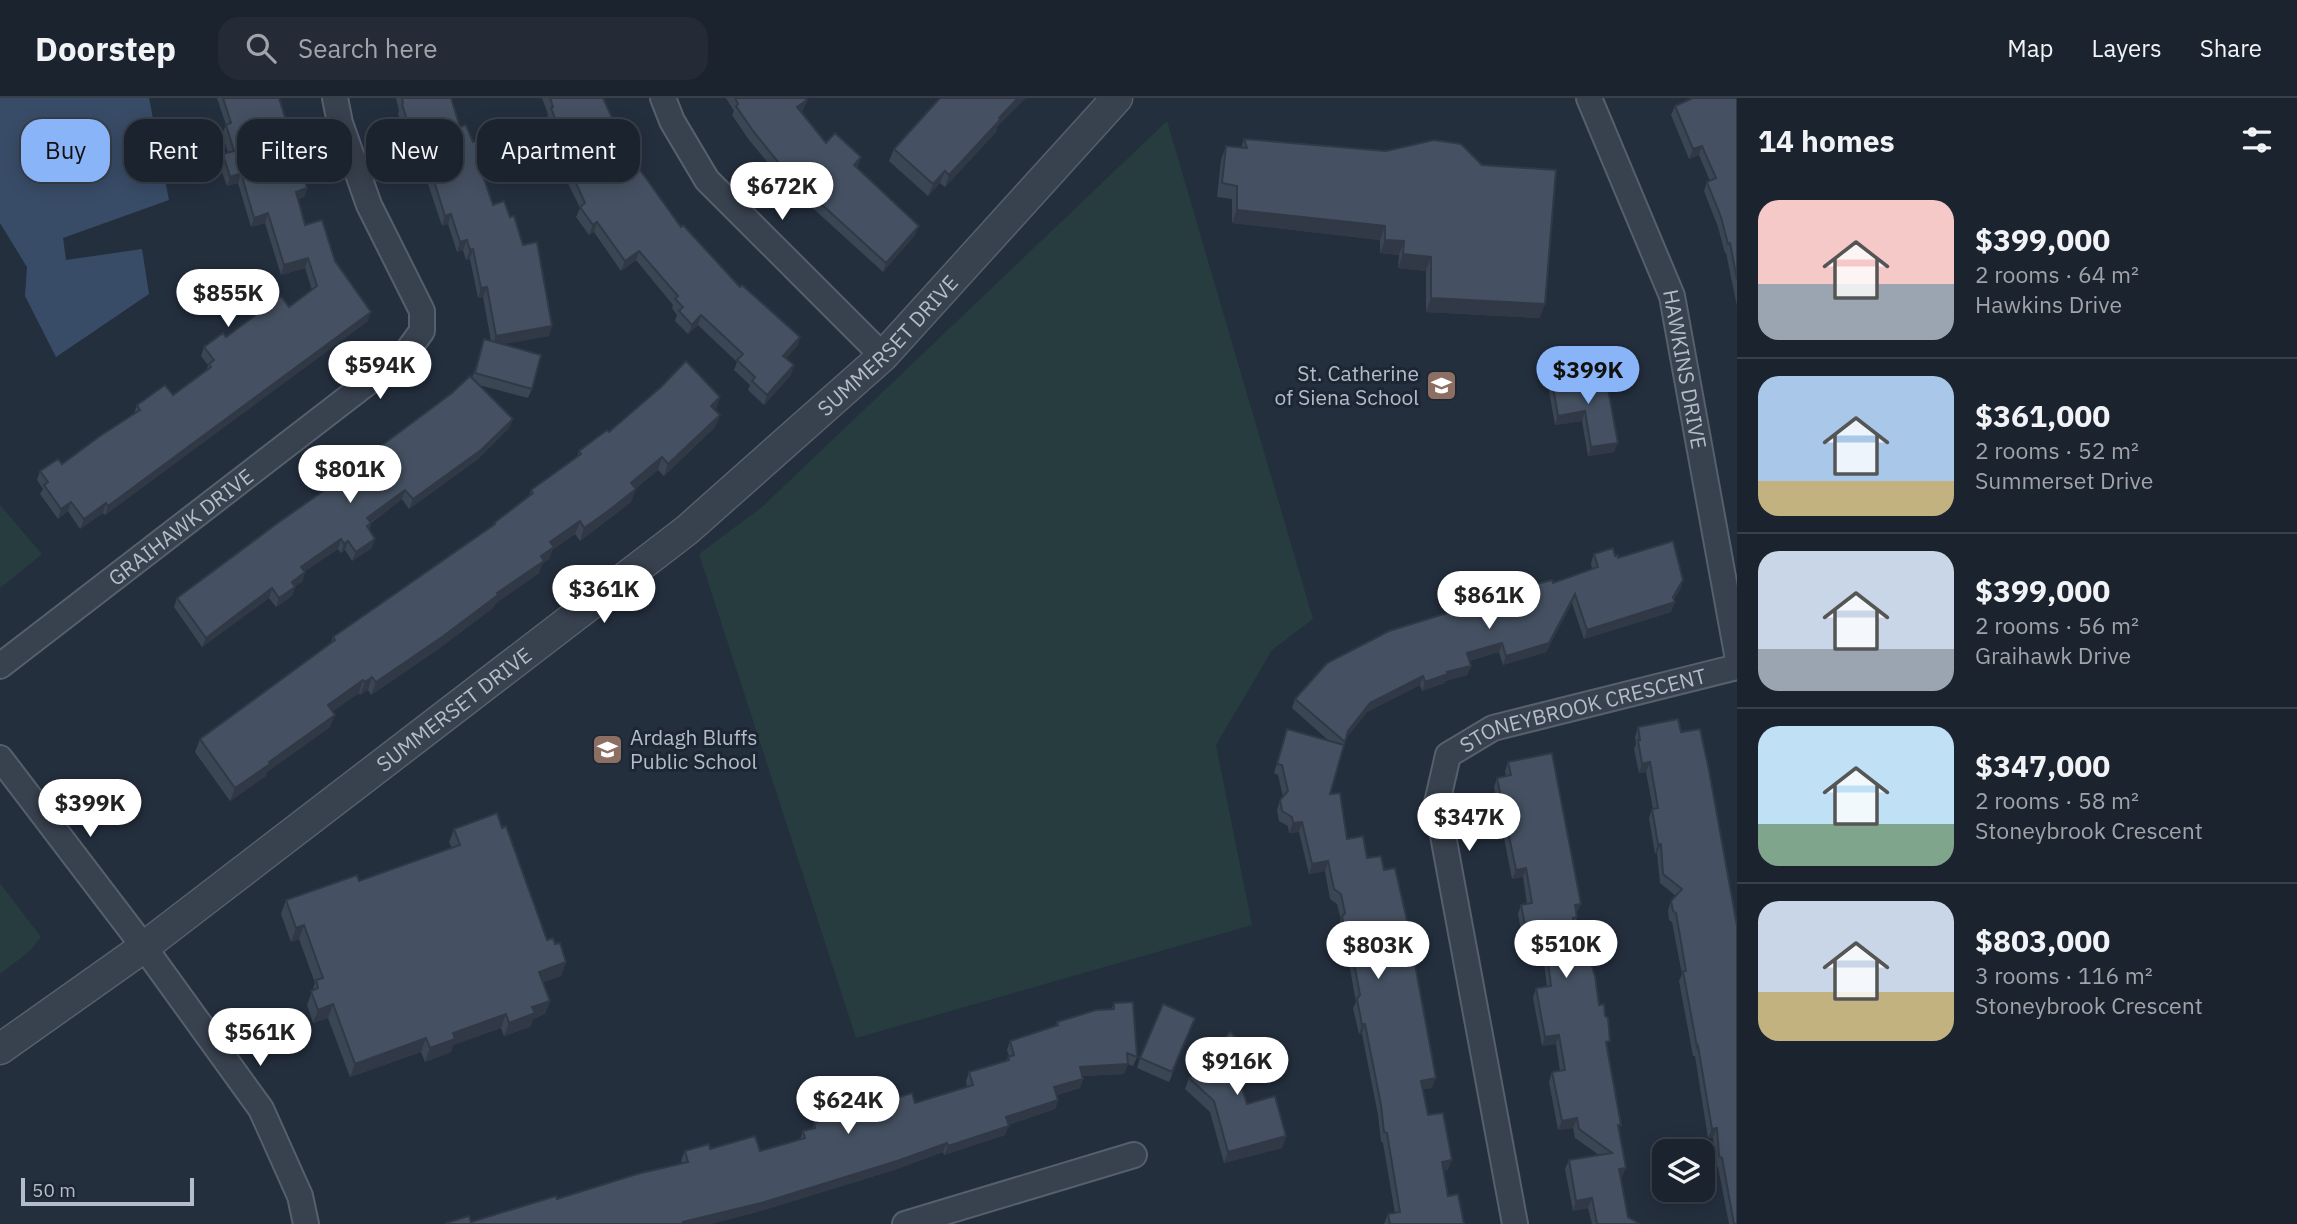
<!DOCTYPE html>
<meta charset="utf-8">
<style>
body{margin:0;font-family:"IBM Plex Sans",sans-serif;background:#242b36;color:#f1f3f6;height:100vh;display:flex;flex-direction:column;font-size:26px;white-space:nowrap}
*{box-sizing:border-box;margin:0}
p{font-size:23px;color:#a0a4aa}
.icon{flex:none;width:38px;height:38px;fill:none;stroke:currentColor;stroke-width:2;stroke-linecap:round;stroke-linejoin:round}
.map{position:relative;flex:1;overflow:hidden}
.drawer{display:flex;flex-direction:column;background:#1b232e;width:560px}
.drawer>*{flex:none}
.banner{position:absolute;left:21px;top:21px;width:665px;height:63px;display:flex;gap:14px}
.tools{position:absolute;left:1652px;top:1041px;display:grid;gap:14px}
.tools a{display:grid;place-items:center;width:63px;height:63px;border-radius:14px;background:#1b232e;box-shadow:0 4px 18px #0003,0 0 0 2px #39404a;font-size:35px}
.scale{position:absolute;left:21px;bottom:18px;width:173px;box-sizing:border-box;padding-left:7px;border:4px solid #b4bcc9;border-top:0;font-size:19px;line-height:24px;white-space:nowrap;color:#b4bcc9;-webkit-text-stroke:5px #1d2633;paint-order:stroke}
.price{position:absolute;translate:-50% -60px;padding:0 16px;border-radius:24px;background:#fff;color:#222;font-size:23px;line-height:46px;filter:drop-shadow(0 2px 4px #0008)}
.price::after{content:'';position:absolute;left:50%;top:42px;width:21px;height:16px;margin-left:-10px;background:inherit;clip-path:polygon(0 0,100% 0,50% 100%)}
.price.selected{background:#8ab4f8;color:#111}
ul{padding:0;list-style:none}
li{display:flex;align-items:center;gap:21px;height:175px;padding:0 21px}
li+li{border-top:2px solid #39404a}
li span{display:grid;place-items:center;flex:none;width:196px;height:140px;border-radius:21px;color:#555}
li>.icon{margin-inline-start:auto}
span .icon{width:84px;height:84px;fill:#fffc;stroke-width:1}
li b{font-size:30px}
h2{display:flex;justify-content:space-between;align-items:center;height:84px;padding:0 21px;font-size:30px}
.pill{padding:0 24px;border-radius:21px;background:#1b232e;box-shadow:0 4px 18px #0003,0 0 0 2px #39404a;font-size:24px;line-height:63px}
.pill.selected{background:#8ab4f8;color:#111}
header{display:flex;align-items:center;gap:42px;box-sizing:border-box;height:98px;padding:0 35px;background:#1b232e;border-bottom:2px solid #39404a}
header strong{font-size:33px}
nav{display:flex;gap:38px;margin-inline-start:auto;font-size:24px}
.search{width:490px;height:63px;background:#242b36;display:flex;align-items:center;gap:18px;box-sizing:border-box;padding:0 24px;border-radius:21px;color:#a0a4aa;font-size:26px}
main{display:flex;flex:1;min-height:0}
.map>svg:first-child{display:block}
.green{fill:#263c3f}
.water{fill:#394c67}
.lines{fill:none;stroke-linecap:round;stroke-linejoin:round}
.minor-casing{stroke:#565f6c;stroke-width:28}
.tertiary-casing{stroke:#565f6c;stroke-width:33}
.minor{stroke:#38414e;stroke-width:24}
.tertiary{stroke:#38414e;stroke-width:30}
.wall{fill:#3b4654}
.shaded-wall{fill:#303945}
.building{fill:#455162;stroke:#303945;stroke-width:2}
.labels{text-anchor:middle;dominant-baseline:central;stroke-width:6;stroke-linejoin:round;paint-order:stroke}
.street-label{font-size:21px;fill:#b4bcc9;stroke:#1d2633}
.poi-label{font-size:21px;fill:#b4bcc9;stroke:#1d2633;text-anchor:end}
</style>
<header>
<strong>Doorstep</strong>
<div class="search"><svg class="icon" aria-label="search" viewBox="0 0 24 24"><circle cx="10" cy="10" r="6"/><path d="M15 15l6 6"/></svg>Search here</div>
<nav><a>Map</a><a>Layers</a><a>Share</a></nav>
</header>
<main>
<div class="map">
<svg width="1737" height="1126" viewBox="0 0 1737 1126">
<rect width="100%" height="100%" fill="#242f3e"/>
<!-- green -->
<path class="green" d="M1167 23 1313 521 1272 552 1216 647 1252 827 856 940 699 456 762 409Z
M0 407 42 456 0 490Z
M0 785 41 839 30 853 0 876Z"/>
<!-- water -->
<path class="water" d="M0 0H149L169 102 63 140 66 162 142 151 149 196 56 259 25 198 27 169 0 125Z"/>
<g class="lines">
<defs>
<g id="minor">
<path d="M663 0 672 23 707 82 883 258"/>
<path id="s1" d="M1589 0 1672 198 1737 556"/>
<path id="s2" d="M0 568 406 255 422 233V213L369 107 340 25 335 0"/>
<path d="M0 660 144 849 261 1011 300 1098 306 1126"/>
<path d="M905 1126 1134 1057"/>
<path id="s3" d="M1515 1126 1437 705 1448 657 1493 630 1737 569"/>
</g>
<g id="tertiary">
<path id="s4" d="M0 951 144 849 687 432 883 258 1117 0"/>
</g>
</defs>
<!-- minor casing -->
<use href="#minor" class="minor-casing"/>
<!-- tertiary casing -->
<use href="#tertiary" class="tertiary-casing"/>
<!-- minor -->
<use href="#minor" class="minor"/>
<!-- tertiary -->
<use href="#tertiary" class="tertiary"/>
</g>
<!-- wall -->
<path class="wall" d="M217 0H279L307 90 304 99 298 101 305 127 335 163 368 223 105 417 103 415 80 431 68 413 58 421 40 396 43 391 37 382 40 373 62 366 134 316 137 307 173 297 206 274 208 267 201 258 204 249 289 209 312 192 305 170 281 177 265 125 251 129 238 85 227 88 219 66 223 56 228 55 222 36 226 27Z
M396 0H451L460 29 481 69 493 107 510 119 523 147 552 228 549 238 503 246 532 291 528 300 479 287 509 330 478 361 409 411 402 401 371 425 369 431 372 450 352 463 345 452 341 455 338 451 305 473 302 484 295 488 292 498 276 509 269 500 202 549 174 509 177 500 340 381 342 377 472 280 484 241 491 243 483 199 478 200 470 161 466 162 463 152 457 154 448 126 442 128 425 77 420 78 411 51H409L398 16 399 13Z
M542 0H603L637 75 681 129 740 189 800 239 797 248 786 260 791 277 764 307 748 292 750 287 734 272 737 264 698 227 688 236 675 223 677 217 672 210 673 207 636 162 621 173 594 134 589 137 576 119 580 110 563 75 566 67 547 20 548 16Z
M726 0H805L807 2 803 12 800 14 826 45 861 59 857 70 915 137 883 174 783 83 749 42 732 17 734 13Z
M1737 2V208L1726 155H1725L1718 129 1704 93 1707 84 1710 83 1699 57 1689 61 1671 17 1675 8Z
M997 29 996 34 945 89 940 85 928 98 889 63 894 51Z
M1244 41 1540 220 1426 214V173L1398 170 1399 157 1380 155V142L1232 125V101L1217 99 1221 62 1226 48 1241 50Z
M1605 275 1614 354 1588 358 1582 323 1555 327 1549 293 1552 284Z
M715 312 720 317 715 329 664 378 658 372 635 391 631 404 580 443 575 436 552 452 549 461 542 466 539 475 495 506 493 510 437 552 371 597 368 592 360 597 359 595 332 613 330 629 267 674 266 678 230 703 195 654 200 641 331 545 333 539 493 428 494 425 529 399 531 392 577 360 579 353 609 334Z
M1594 456 1615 458 1683 482 1680 492 1674 501 1671 514 1584 541 1572 505 1546 554 1503 567 1499 554 1469 563 1471 568 1467 577 1445 583V585L1422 593 1420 587 1367 614 1346 640 1330 696 1347 741 1367 760 1432 990 1423 991 1428 1017 1448 1072H1444L1448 1098 1464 1126H1384L1388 1116 1395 1115 1383 1045 1381 1043 1378 1017 1362 936H1359L1353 910 1356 904 1347 854H1344L1338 829 1341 822 1337 806 1330 801 1325 773 1309 776 1299 734 1289 735 1288 728 1279 723 1277 712 1280 702 1283 699 1278 677 1274 675 1287 631 1329 643 1292 610 1295 601 1553 485 1592 471 1591 465Z
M1678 621 1737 1126H1729L1718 1069 1716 1068 1713 1040H1708L1695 958H1693L1679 883 1682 876 1672 824 1669 822 1668 812 1671 803 1676 798 1660 785 1657 755 1655 756 1649 720 1652 711H1653L1646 674 1639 675 1634 651 1636 646 1635 639 1638 629Z
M1508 664 1577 815V819L1574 828 1581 867 1599 907 1607 951 1619 1034 1622 1079 1621 1080 1628 1119 1640 1126H1592L1588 1110 1573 1113 1565 1071 1569 1062 1599 1057 1575 1040 1573 1030 1558 1032 1549 984 1552 974 1560 973 1556 946 1542 948 1533 900 1536 890 1547 889 1543 857 1526 860 1518 816 1521 807 1527 806 1523 779 1512 781 1494 689 1497 680 1506 678 1505 673Z
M454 731 547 842 555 846 566 864 561 878 543 884 550 903 545 916 533 921 530 929 504 938 501 930 453 947 451 954 425 964 421 954 350 979 328 920 313 925 307 907 315 885 299 841 291 844 281 816 286 802 359 783 452 750 449 744Z
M1114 905 1137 959 1133 968 1128 966 1124 976 1083 978V981L1080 990 1057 997 1058 1002 1055 1011 1008 1027 1005 1037 944 1057 943 1054 894 1072 757 1114 710 1126H446V1125L471 1124 557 1101 682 1065 681 1062 685 1053 710 1051 760 1053 800 1041 803 1033 812 1031 814 1025 838 1018 839 1015 875 1007 915 1005 967 989 966 983 969 974 1006 963 1009 958 1007 952 1010 943 1055 928 1057 924 1111 912Z
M1195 920 1169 984 1137 970 1140 960Z
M1252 969 1240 983 1247 1006 1286 1038 1282 1050 1224 1065 1210 1014 1185 991 1189 980Z"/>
<!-- shaded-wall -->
<path class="shaded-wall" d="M1018 0H1026L997 29 996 34 945 89 949 77 999 20Z
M807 2 803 12 793 19 797 9Z
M1702 48 1699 57 1689 61 1693 51Z
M861 59 858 68 851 76 854 67Z
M429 67 425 77 420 78 424 68Z
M945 73 940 85 928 98 933 86Z
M241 75 238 85 227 88 230 79Z
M307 90 304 99 292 103 296 94Z
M1237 112 1385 128 1380 142 1232 125Z
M268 115 265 125 251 129 254 120Z
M451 116 448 126 442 128 445 118Z
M597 124 594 134 589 137 593 127Z
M919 128 915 137 883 174 886 165Z
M467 142 463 152 457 154 460 144Z
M1385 142 1404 143 1399 157 1380 155Z
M473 151 470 161 466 162 470 152Z
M639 153 636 162 621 173 625 163Z
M1403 156 1431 159 1426 173 1398 170Z
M308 160 305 170 281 177 284 167Z
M487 189 483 199 478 200 481 190Z
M1431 200 1545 206 1540 220 1426 214Z
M371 214 368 223 105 417 108 408Z
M701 217 698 227 688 236 692 227Z
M552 228 549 238 492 248 496 238Z
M800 239 797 248 780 268 783 258Z
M794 267 791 277 764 307 767 297Z
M720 299 716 312 711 308Z
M1585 313 1582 323 1555 327 1558 318Z
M720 317 715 329 664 378 668 366Z
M513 321 509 330 478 361 409 411 413 401Z
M1618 345 1614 354 1588 358 1591 349Z
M662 359 658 372 628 397 636 391 631 404 580 443 584 430 631 385Z
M405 392 402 401 364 429 367 420Z
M71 404 68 413 58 421 61 411Z
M106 405 103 415 80 431 84 421Z
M580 423 575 436 552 452 549 461 542 466 539 475 495 506 493 510 437 552 371 597 376 584 497 495 541 458 550 444Z
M341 441 338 451 298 478 301 469Z
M375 441 372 450 352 463 356 454Z
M348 443 345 452 341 455 344 446Z
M305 474 302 484 288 493 292 484Z
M1683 482 1680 492 1671 505 1675 504 1671 514 1584 541 1587 532 1673 499Z
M295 489 292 498 276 509 279 500Z
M272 490 269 500 202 549 206 540Z
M1575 496 1572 505 1546 554 1503 567 1506 558Z
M1502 545 1499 554 1464 564 1467 555Z
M1471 568 1467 577 1445 583V585L1422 593 1425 584 1447 574Z
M1423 578 1420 587 1367 614 1345 642 1348 633 1370 605Z
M372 579 368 592 360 597 365 584Z
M363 582 359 595 324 620 328 607Z
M335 617 330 629 267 674 266 678 230 703 235 690 269 664Z
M1650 664 1646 674 1639 675 1642 666Z
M1302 724 1299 734 1289 735 1293 725Z
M1658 746H1661L1657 755 1655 756Z
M1328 763 1325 773 1309 776 1312 766Z
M1526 770 1523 779 1512 781 1516 772Z
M1581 806 1577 815 1572 816 1575 807Z
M304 827 299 841 291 844 296 830Z
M1350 844 1347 854H1344L1348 845Z
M1546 848 1543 857 1526 860 1530 851Z
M566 864 561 878 535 887 539 874Z
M550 903 545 916 533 921 530 929 504 938 509 925 532 909Z
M333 906 328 920 313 925 318 912Z
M506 916 501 930 453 947 451 954 425 964 430 950 453 935Z
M1365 926 1362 936H1359L1362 927Z
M1559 937 1556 946 1542 948 1545 939Z
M426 940 421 954 350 979 355 966Z
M1257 958 1252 969 1234 990 1238 978Z
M1128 966 1124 976 1077 978 1080 969Z
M1436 980 1432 990 1418 992 1421 983Z
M1083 981 1080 990 1051 998 1054 989Z
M1058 1002 1055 1011 1003 1029 1006 1019Z
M1577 1020 1573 1030 1558 1032 1562 1023Z
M1009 1028 1005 1037 944 1057 948 1048Z
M1717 1030 1713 1040H1708L1712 1031Z
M1286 1038 1282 1050 1224 1065 1228 1054Z
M947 1045 943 1054 894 1072 757 1114 710 1126H683V1124Z
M1452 1062 1448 1072 1439 1073 1442 1064Z
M1626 1070 1622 1079 1616 1081 1619 1071Z
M1592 1100 1588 1110 1573 1113 1576 1103Z"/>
<!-- building -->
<path class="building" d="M223 0H279L307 90 296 94 305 127 322 122 335 163 371 214 108 408 106 405 84 421 71 404 61 411 44 387 48 384 40 373 58 361 62 366 100 338 140 312 137 307 165 287 173 297 211 269 209 266 214 262 204 249 223 235 226 239 281 198 289 209 317 188 308 160 284 167 268 115 254 120 241 75 230 79 223 56 234 53 226 27 231 25Z
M402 0H451L460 29 466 27 473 44 478 42 484 61 478 63 493 107 504 103 510 119 514 118 523 147 537 144 552 228 496 238 487 189 481 190 473 151 470 152 467 142 460 144 451 116 445 118 429 67 424 68 415 41 413 42 402 6 403 5Z
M550 0H603L637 75 640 72 681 129 683 127 740 189 742 187 800 239 783 258 794 267 767 297 752 283 755 279 737 262 743 256 701 217 692 227 679 213 683 209 675 201 678 198 639 153 625 163 597 124 593 127 580 109 585 105 567 65 572 63 551 10 553 9Z
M735 0H805L807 2 797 9 826 45 835 35 861 59 854 67 919 128 886 165 786 74 753 33 736 8 738 6Z
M940 0H1018L999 20 1000 22 949 77 945 73 933 86 894 51Z
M1693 0H1736L1737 2V182L1730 145 1728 146 1721 119 1707 84 1716 80 1702 48 1693 51 1675 8Z
M1244 41 1386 53 1434 42 1461 46 1482 67 1556 72 1545 206 1431 200V159L1403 156 1404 143 1385 142V128L1237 112V88L1222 85 1226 48 1247 50Z
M484 241 541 257 532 291 475 275Z
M686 263 720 299 711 308 720 317 668 366 662 359 631 385 636 391 608 413 584 430 580 423 550 444 554 449 541 458 544 463 497 495 498 497 442 539 376 584 372 579 365 584 363 582 328 607 335 617 269 664 270 666 235 690 200 641 335 542 333 539 495 426 494 425 533 395 531 392 581 356 579 353 607 332 609 334 661 289Z
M1605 275 1618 345 1591 349 1585 313 1558 318 1552 284Z
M470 278 513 321 481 352 413 401 405 392 367 420 371 425 367 428 375 441 356 454 348 443 344 446 341 441 301 469 305 474 292 484 295 489 279 500 272 490 206 540 177 500 275 427 343 379 342 377 452 295Z
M1673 443 1683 482 1673 499 1675 504 1587 532 1575 496 1549 545 1506 558 1502 545 1467 555 1471 568 1447 574 1448 576 1425 584 1423 578 1370 605 1348 633 1345 644 1295 601 1327 565 1389 533 1528 490 1529 488 1552 482 1553 485 1598 469 1594 456 1613 450 1615 458 1618 457V460Z
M1678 621 1681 634 1700 631 1709 672 1737 828V1126H1734L1722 1060 1719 1058 1717 1030 1712 1031 1698 948 1697 949 1683 873H1686L1676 815 1673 813 1671 803 1682 791 1663 776 1661 746H1658L1652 711 1658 710 1650 664 1642 666 1638 642H1640L1638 629Z
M1287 631 1344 647 1330 696 1340 695 1347 741 1363 738 1367 760 1381 758 1384 772 1395 770 1406 818 1436 980 1421 983 1428 1017 1443 1015 1452 1062 1442 1064 1448 1098 1458 1096 1464 1126H1390L1388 1116 1400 1114 1387 1035 1384 1034 1381 1007 1365 926 1362 927 1357 901 1360 897 1350 844 1348 845 1342 819 1345 815 1341 796 1334 791 1328 763 1312 766 1302 724 1293 725 1292 719 1282 713 1280 702 1288 693 1282 667 1277 666Z
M1552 655 1581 806 1575 807 1577 819 1573 820 1581 867 1591 865 1595 878 1599 907 1604 906 1605 918 1608 920 1610 943 1606 944 1621 1027H1618L1626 1070 1619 1071 1628 1119 1640 1126H1597L1592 1100 1576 1103 1569 1062 1612 1055 1579 1031 1577 1020 1562 1023 1552 974 1565 972 1559 937 1545 939 1536 890 1551 888 1546 848 1530 851 1521 807 1532 805 1526 770 1516 772 1497 680 1511 677 1508 664Z
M497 715 502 730 506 728 547 842 553 840 555 846 560 845 566 864 539 874 550 903 532 909 535 915 509 925 506 916 453 935 455 941 430 950 426 940 355 966 333 906 318 912 311 893 318 890 316 882 323 880 304 827 296 830 286 802 357 777 359 783 460 747 454 731Z
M1133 904 1137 959 1127 955 1128 966 1080 969 1083 981 1054 989 1058 1002 1006 1019 1009 1028 948 1048 947 1045 897 1063 761 1105 683 1124 684 1126H447L446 1125 469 1118 471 1124 556 1098 557 1101 637 1076 688 1064 685 1053 709 1046 710 1051 755 1038 760 1053 805 1040 803 1033 815 1030 814 1025 840 1018 839 1015 874 1005 875 1007 912 995 915 1005 973 987 969 974 1009 962 1008 959 1014 957 1010 943 1058 927 1057 924 1096 912 1114 911V905Z
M1163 906 1195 920 1172 974 1140 960Z
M1230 934 1257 958 1238 978 1247 1006 1275 998 1286 1038 1228 1054 1214 1003 1189 980Z"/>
<!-- icons -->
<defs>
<symbol id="school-square" viewBox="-11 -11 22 22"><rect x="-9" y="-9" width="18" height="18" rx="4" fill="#8d6e63" stroke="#1d2633"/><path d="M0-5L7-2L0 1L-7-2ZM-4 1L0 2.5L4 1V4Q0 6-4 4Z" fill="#fff"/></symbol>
</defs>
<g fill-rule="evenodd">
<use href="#school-square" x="1424" y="270" width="35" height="35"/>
<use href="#school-square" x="590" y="634" width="35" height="35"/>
</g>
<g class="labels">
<!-- street labels -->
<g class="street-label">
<text stroke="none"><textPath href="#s4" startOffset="1134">SUMMERSET DRIVE</textPath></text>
<text stroke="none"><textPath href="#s1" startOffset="289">HAWKINS DRIVE</textPath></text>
<text stroke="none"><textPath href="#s2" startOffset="228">GRAIHAWK DRIVE</textPath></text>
<text stroke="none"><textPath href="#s4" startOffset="567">SUMMERSET DRIVE</textPath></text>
<text stroke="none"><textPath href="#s3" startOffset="621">STONEYBROOK CRESCENT</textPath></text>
</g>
<!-- poi labels -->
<g class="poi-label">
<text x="1419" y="275">St. Catherine<tspan x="1419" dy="24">of Siena School</tspan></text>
<text x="630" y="639" text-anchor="start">Ardagh Bluffs<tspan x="630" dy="24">Public School</tspan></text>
</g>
</g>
</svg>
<div class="tools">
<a><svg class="icon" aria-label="layers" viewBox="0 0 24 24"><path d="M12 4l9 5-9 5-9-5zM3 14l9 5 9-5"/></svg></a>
</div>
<div class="scale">50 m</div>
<b class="price" style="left:782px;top:124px">$672K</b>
<b class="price" style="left:228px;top:231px">$855K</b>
<b class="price" style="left:380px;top:303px">$594K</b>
<b class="price selected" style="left:1588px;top:308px">$399K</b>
<b class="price" style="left:350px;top:407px">$801K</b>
<b class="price" style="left:604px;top:527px">$361K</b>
<b class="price" style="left:1489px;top:533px">$861K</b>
<b class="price" style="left:90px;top:741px">$399K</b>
<b class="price" style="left:1469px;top:755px">$347K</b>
<b class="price" style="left:1566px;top:882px">$510K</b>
<b class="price" style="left:1378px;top:883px">$803K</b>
<b class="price" style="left:260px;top:970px">$561K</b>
<b class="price" style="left:1237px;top:999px">$916K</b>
<b class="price" style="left:848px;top:1038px">$624K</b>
<div class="banner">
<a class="pill selected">Buy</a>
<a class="pill">Rent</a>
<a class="pill">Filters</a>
<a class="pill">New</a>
<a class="pill">Apartment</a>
</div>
</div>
<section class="drawer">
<h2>14 homes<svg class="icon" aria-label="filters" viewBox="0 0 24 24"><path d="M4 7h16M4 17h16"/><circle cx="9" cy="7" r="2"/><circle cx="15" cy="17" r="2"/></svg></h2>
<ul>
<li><span style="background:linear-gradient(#f6c9c9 60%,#9aa5b1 0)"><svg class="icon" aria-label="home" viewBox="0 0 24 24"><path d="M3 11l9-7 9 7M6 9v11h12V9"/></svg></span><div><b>$399,000</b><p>2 rooms · 64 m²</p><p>Hawkins Drive</p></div></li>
<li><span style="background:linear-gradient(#a9c7e8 75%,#c2b280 0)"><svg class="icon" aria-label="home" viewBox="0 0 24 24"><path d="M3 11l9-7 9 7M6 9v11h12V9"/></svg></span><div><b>$361,000</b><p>2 rooms · 52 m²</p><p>Summerset Drive</p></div></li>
<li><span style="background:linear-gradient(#c9d6e8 70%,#9aa5b1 0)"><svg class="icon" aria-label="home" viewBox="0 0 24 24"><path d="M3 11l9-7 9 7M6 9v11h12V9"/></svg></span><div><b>$399,000</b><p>2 rooms · 56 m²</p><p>Graihawk Drive</p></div></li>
<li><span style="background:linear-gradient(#bfe0f5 70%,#7fa58c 0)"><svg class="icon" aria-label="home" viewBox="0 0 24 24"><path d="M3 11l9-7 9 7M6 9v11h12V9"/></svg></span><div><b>$347,000</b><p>2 rooms · 58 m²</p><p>Stoneybrook Crescent</p></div></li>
<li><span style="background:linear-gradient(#c9d6e8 65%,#c2b280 0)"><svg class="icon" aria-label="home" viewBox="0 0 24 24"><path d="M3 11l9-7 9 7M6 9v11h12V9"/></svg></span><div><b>$803,000</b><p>3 rooms · 116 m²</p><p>Stoneybrook Crescent</p></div></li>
</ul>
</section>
</main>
